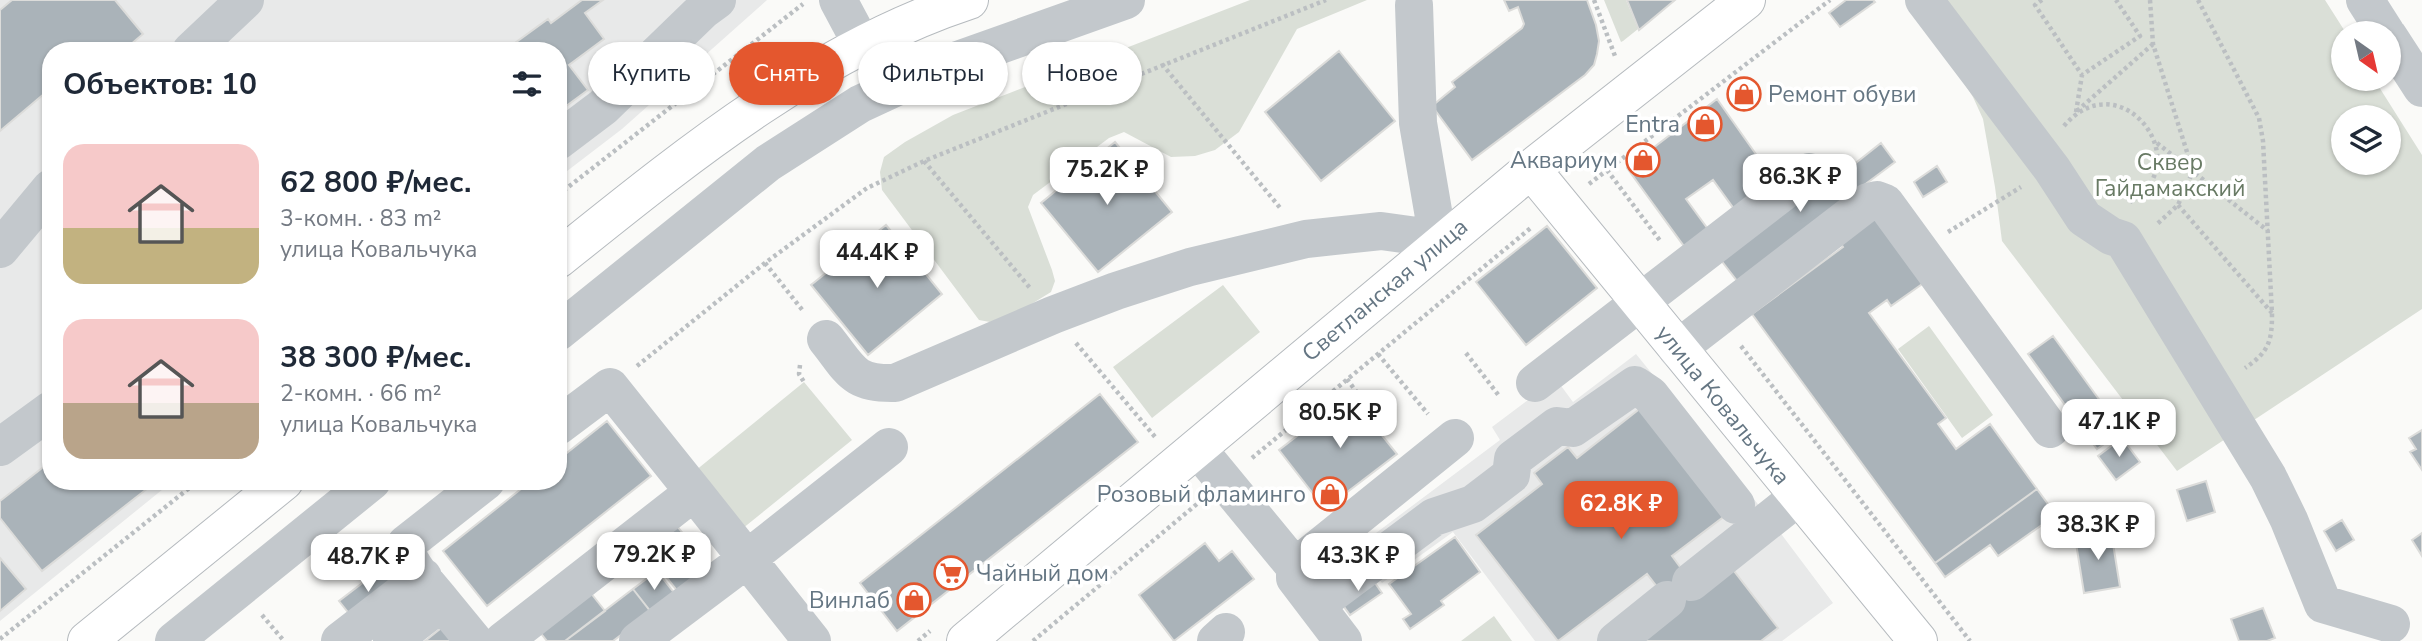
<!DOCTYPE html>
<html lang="ru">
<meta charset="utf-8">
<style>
body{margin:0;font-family:"Nunito Sans",sans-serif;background:#f6f6f7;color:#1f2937;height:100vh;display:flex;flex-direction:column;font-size:26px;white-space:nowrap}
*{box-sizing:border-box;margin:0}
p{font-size:23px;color:#747a83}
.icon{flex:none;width:38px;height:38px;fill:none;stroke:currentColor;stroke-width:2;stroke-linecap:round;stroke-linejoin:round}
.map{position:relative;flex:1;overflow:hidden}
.sheet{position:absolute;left:42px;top:42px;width:525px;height:448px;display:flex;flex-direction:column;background:#fff;border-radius:28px;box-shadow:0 2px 5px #0004}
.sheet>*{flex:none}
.top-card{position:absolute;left:588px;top:42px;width:665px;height:63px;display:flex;gap:14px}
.needle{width:46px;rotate:146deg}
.fabs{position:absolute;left:2331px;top:21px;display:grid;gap:14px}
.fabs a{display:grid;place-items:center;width:70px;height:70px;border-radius:50%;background:#fff;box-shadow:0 2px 5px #0004;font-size:35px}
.price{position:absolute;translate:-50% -60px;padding:0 16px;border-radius:14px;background:#fff;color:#222;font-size:23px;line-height:46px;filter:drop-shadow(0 2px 4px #0008)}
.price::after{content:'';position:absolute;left:50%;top:42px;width:21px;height:16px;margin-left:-10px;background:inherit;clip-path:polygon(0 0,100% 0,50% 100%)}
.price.current{background:#e4572e;color:#fff}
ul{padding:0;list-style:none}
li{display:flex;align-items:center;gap:21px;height:175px;padding:0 21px}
li span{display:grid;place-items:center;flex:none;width:196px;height:140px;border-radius:21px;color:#555}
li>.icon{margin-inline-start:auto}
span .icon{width:84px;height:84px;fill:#fffc;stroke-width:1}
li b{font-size:30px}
h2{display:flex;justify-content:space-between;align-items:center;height:84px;padding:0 21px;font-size:30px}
.pill{padding:0 24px;border-radius:32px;background:#fff;box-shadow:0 2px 5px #0004;font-size:24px;line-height:63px}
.pill.current{background:#e4572e;color:#fff}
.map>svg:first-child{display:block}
.built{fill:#e8e9e9}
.green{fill:#dadfd7;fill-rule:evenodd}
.building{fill:#aab3b9;stroke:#dcdcda;stroke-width:2}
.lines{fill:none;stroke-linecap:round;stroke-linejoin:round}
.major-casing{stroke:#b5babe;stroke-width:40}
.path{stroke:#bbbfc2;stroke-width:4.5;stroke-dasharray:3.5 3.5;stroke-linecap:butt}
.minor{stroke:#c3c8cc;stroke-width:38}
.major{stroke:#fff;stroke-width:38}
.labels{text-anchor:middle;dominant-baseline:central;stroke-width:7;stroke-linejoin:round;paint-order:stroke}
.poi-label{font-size:23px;fill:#657683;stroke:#fff;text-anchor:end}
.park-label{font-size:23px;fill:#687a64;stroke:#fff}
.street-label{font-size:23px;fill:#657683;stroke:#fff}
</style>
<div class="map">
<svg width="2422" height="641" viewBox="0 0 2422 641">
<rect width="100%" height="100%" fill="#fafaf8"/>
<!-- built -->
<path class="built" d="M0 0H767L622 129 558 178V51H51V481H173L0 621Z
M1636 354 1770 519 1833 603 1782 641H1535L1453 532 1382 583 1356 548 1500 440 1492 427 1556 379 1573 402Z"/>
<!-- green -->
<path class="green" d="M1250 0H1367L1297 29 1239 132 1215 150 1195 156 1171 157 1124 132 1109 138 1033 195 1028 207 1052 270 1055 281 1051 292 1025 308 990 322 979 320 882 190 880 172 884 157 905 142 953 115Z
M1604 0H1626L1638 29 1623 41 1621 42Z
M1910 0H2325L2346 33H2343V79H2374L2422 155V309L2177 471 2002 241 1995 187 1983 119 1973 97ZM2343 117H2389V163H2343Z
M1223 285 1260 332 1152 418 1113 367Z
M1929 326 1993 415 1962 438 1898 349Z
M804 382 852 440 742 529 695 471Z
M1494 616 1512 641H1461Z"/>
<!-- building -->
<path class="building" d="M12 0H115L143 34 123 51H51V88L0 131V10Z
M582 0H603L585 13 604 39 569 65 588 90 558 112V51H504L548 19 551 23Z
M1504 0H1587L1596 25 1599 41 1597 54 1594 65 1585 75 1472 160 1432 106 1455 87 1452 82 1522 28 1524 24 1518 7 1509 11Z
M1627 0H1675L1639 30Z
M1846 0H1873L1875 2 1840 27 1829 13Z
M1339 51 1395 121 1321 181 1265 112Z
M1717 99 1777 184 1737 213 1713 180 1686 199 1713 236 1689 253 1627 168Z
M1115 142 1172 212 1098 272 1041 203Z
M1881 143 1895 162 1788 242 1741 286 1717 255 1837 165 1843 173Z
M1937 166 1947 182 1923 197 1914 182Z
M1874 213 1925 282 1891 306 1887 300 1869 313 1946 418 1938 424 1956 449 1990 424 2037 489 1935 563 1752 314 1843 247 1838 239Z
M886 225 942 294 868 355 811 285Z
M1547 226 1597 288 1526 345 1476 282Z
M2053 336 2122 431 2097 449 2028 354Z
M1100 394 1138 442 897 631 860 583Z
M1350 395 1368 417 1377 409H1383L1391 420 1390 426 1380 433 1397 454 1325 509 1279 450Z
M1642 407 1726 515 1672 556 1695 587 1727 562 1778 628 1761 641H1625L1671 605 1647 574 1558 641 1476 535 1542 484 1534 473 1568 447 1577 458Z
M607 421 651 476 487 606 443 551 531 481H558V460Z
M2422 430V470L2410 452 2416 449 2409 438Z
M2122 438 2140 462 2116 480 2098 456Z
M51 461V481H157L42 571 0 518V501Z
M2206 481 2215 512 2187 521 2177 490Z
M2037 489 2056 515 1998 556 1990 545 1945 577 1935 563Z
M2342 520 2354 540 2336 551 2324 531Z
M673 521 685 536 665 551 654 536Z
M2111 531 2120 587 2084 593 2075 537Z
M2422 533V556L2412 540Z
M685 536 711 569 679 593 653 560Z
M1455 537 1480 572 1441 601 1444 605 1410 629 1403 619 1411 614 1389 584Z
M1205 543 1219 561 1232 551 1254 579 1174 641 1139 595Z
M0 558 26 589 0 611Z
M382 568 398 588 355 621 339 601Z
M1366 570 1382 593 1350 615 1334 593Z
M657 571 675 594 651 612 633 589Z
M633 589 651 612 613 641H565Z
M590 592 605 611 565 641H547L539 631Z
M2263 608 2275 638 2267 641H2239L2231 619Z
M445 625 458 641H425Z"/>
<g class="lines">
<defs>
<path id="major" d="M1531 169 1918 641
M558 259C684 158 814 51 969 0
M87 641 284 481
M966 641 1531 169 1746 0"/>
</defs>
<!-- major casing -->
<use href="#major" class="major-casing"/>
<!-- path -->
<path class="path" d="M1594 0 1615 56
M2042 0 2035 5 2082 75 2140 36 2116 0
M2150 0 2153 44 2193 171 2178 205 2156 225
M2198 0 2259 118 2263 141 2272 314C2272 341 2269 352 2245 368
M1162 64 1281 209
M2077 111 2153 44
M2076 112 2082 75
M2064 126C2120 60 2200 162 2130 202
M2157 143 2268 231
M924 161 1030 288
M1607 170 1661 242
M1589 184 1830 0
M558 195 803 4
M2178 205 2272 313
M1948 232 2021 187
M765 263 804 312
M1076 343 1156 438
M1741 346 1970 641
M1466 353 1500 397
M1378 354 1428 414
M800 365 799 374 804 382
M637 366 765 263 867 188 924 161 1326 0
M1347 379 1372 413
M1252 458 1532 227
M262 615 284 641
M0 639 198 481
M918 641 930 631
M1033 641 1197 504"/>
<!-- minor -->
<path class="minor" d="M838 0 862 45
M1924 0 2052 169 2084 218 2111 236 2123 240 2268 477 2289 520 2323 604 2391 624
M2365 0 2386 33
M1414 5 1418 123 1439 246
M2389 37 2422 88
M191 51 245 0
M558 141 603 107 702 11 717 0
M0 249 51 188
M558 332 768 163 860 104 944 65 1126 0
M826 339C851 370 852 384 895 383L1053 315 1116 291 1190 267 1306 239 1381 231 1417 236 1439 246
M1677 349 1868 202 1877 200 1885 203 2050 429
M1535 383 1809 172
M558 426 610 387 694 492
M0 447 51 410
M1197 448 1295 567V578L1343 641
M1295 567 1455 438
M1691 582 1798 497
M442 602C432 589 403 560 406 544L486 481
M1316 605 1434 517 1473 504 1511 475 1513 459 1557 426 1573 428 1635 385 1650 395 1736 505
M174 641 372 481
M340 641 423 577
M392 641 442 602 474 641
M503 641 694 492 812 641
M638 641 747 559 889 447
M1216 641 1226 632
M1616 641 1667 600"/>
<!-- major -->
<use href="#major" class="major"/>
</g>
<!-- icons -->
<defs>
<symbol id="shop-ring" viewBox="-11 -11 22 22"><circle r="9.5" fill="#fff" stroke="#e4572e" stroke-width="1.5"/><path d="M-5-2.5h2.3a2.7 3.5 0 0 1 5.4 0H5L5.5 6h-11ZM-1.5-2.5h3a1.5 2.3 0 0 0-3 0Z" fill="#e4572e"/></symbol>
<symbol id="supermarket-ring" viewBox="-11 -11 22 22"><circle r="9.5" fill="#fff" stroke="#e4572e" stroke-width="1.5"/><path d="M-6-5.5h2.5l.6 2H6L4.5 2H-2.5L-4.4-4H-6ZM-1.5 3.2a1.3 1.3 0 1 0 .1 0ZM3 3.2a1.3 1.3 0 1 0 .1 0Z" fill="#e4572e"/></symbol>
</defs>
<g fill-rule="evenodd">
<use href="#shop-ring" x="1725" y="75" width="38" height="38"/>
<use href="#shop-ring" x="1686" y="105" width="38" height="38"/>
<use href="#shop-ring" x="1624" y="141" width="38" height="38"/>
<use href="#shop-ring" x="1311" y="475" width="38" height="38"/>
<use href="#supermarket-ring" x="932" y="554" width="38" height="38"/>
<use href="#shop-ring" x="895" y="581" width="38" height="38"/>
</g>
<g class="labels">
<!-- poi labels -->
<g class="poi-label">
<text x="1768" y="94" text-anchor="start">Ремонт обуви</text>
<text x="1680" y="124">Entra</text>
<text x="1618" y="160">Аквариум</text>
<text x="1306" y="494">Розовый фламинго</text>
<text x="976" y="573" text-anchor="start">Чайный дом</text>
<text x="890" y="600">Винлаб</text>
</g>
<!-- park labels -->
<g class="park-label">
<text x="2170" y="162">Сквер<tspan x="2170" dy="26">Гайдамакский</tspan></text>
</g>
<!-- street labels -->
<g class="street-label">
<text transform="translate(1385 290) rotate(-40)">Светланская улица</text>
<text transform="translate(1723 405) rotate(51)">улица Ковальчука</text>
</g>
</g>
</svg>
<div class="fabs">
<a><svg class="needle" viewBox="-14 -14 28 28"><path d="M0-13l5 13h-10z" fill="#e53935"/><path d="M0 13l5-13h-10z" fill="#747a83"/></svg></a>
<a><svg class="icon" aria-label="layers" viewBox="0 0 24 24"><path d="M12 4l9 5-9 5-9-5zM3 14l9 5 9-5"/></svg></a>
</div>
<b class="price" style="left:1107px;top:207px">75.2K ₽</b>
<b class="price" style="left:1800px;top:214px">86.3K ₽</b>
<b class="price" style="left:877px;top:290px">44.4K ₽</b>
<b class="price" style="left:1340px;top:450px">80.5K ₽</b>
<b class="price" style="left:2119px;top:459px">47.1K ₽</b>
<b class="price current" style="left:1621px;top:541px">62.8K ₽</b>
<b class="price" style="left:2098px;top:562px">38.3K ₽</b>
<b class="price" style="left:654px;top:592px">79.2K ₽</b>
<b class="price" style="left:1358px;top:593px">43.3K ₽</b>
<b class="price" style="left:368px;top:594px">48.7K ₽</b>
<div class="top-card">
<a class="pill">Купить</a>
<a class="pill current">Снять</a>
<a class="pill">Фильтры</a>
<a class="pill">Новое</a>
</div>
<section class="sheet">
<h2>Объектов: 10<svg class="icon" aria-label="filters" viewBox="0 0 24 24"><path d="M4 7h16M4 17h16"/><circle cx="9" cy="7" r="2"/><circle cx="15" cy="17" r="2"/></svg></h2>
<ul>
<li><span style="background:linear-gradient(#f6c9c9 60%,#c2b280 0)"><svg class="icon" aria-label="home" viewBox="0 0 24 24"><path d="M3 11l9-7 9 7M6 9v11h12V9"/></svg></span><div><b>62 800 ₽/мес.</b><p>3-комн. · 83 m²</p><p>улица Ковальчука</p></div></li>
<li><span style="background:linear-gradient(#f6c9c9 60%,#b9a48a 0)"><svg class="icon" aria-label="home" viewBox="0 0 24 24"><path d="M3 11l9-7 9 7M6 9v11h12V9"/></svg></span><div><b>38 300 ₽/мес.</b><p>2-комн. · 66 m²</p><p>улица Ковальчука</p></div></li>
</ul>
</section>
</div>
